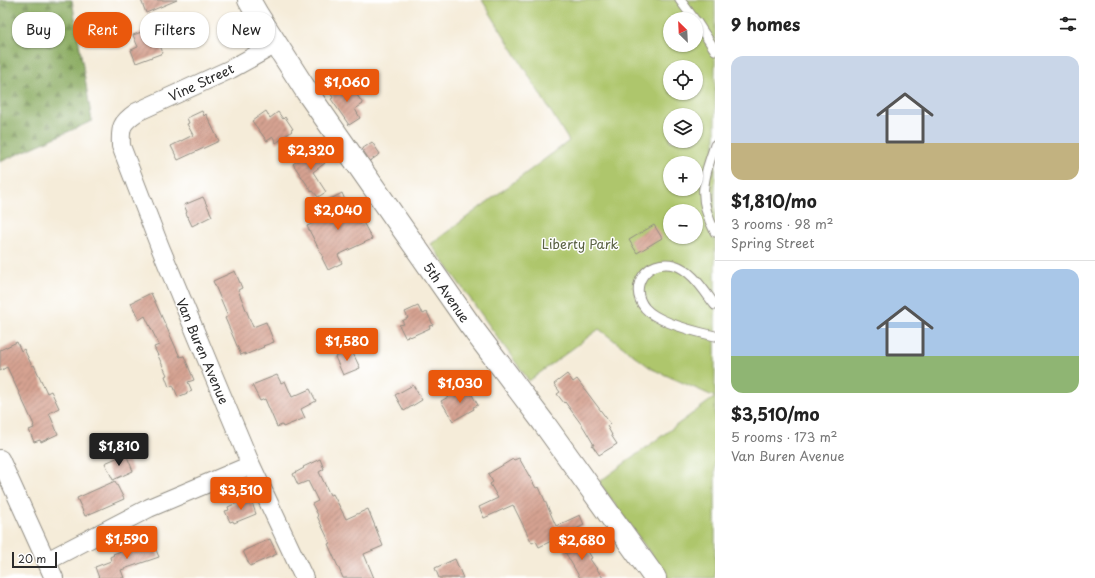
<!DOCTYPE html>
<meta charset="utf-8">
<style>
body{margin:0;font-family:"Playpen Sans",sans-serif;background:#f2f2f2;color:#222;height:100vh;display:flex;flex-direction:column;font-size:15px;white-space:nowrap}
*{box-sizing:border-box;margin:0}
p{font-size:13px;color:#767676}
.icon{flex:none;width:22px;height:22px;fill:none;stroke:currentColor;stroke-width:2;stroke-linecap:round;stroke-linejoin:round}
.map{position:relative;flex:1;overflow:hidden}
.details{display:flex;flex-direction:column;background:#fff;width:380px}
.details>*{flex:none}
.banner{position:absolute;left:12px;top:12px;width:380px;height:36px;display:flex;gap:8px}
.needle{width:26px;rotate:336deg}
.tools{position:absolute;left:663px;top:12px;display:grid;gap:8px}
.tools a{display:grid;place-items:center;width:40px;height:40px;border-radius:50%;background:#fff;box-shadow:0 1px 3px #0004;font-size:20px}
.scale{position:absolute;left:12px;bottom:10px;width:45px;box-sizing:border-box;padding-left:4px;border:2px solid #2b2b2b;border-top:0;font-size:11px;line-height:14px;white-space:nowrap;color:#2b2b2b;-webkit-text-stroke:3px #fff;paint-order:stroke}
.price{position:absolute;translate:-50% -34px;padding:0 9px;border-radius:4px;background:#ea580c;color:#fff;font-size:13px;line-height:26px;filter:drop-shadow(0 1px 2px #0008)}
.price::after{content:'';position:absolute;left:50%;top:24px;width:12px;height:9px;margin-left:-6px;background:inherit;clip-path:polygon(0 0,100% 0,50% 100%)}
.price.active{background:#222;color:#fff}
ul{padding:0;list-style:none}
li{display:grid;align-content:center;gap:8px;height:212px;padding:0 16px}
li+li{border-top:1px solid #e0e0e0}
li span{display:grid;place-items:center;height:124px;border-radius:12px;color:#555}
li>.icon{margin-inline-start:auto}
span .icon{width:72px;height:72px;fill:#fffc;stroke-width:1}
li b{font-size:17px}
h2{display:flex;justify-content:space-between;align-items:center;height:48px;padding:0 16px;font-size:17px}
.tag{padding:0 14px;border-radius:16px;background:#fff;box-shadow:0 1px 3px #0004;font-size:14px;line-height:36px}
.tag.active{background:#ea580c;color:#fff}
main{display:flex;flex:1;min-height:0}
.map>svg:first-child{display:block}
.forest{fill:url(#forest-firs);stroke:#5a6b46}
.park{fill:#aec66c;stroke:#6c784c;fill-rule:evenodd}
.building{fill:url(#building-hatch)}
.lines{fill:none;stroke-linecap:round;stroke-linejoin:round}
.service-casing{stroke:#908c82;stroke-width:11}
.minor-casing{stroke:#908c82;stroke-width:20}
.tertiary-casing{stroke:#908c82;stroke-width:24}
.service{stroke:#fff;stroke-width:9}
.minor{stroke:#fff;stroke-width:18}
.tertiary{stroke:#fff;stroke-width:22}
.labels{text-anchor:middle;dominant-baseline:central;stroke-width:3;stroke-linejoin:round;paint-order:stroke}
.street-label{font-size:13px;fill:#2b2b2b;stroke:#fff}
.park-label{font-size:13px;fill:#596142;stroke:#fff}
</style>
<main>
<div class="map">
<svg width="715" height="578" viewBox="0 0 715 578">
<defs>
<pattern id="forest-firs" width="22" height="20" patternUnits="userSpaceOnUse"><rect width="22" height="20" fill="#8aab60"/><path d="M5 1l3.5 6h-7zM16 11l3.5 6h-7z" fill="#718b4f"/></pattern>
<pattern id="building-hatch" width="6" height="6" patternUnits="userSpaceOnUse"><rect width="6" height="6" fill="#d5a291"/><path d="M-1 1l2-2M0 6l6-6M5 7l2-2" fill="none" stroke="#ad8477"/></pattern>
</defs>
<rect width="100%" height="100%" fill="#fff"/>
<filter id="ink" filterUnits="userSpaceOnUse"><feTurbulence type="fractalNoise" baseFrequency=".025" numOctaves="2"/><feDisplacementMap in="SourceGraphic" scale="8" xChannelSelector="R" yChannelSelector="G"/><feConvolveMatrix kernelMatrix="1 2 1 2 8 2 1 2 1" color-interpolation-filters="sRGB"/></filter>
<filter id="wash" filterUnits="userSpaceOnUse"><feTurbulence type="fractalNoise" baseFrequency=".012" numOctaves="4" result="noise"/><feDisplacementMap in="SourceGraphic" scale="16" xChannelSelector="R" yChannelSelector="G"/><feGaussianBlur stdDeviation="0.9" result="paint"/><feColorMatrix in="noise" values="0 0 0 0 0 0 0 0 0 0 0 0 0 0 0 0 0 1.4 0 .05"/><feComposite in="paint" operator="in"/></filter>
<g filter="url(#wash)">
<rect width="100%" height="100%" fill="#f5ecd9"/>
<!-- forest -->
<path class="forest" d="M0 0H72L92 121 0 162Z"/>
<!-- park -->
<path class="park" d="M482 0H715V578H668L599 482 715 397 652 369 599 329 529 381 431 244 569 141ZM670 19H696V45H670ZM670 67H696V93H670ZM670 115H696V141H670ZM670 163H696V189H670ZM670 211H696V237H670Z"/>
<g id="blocks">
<!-- building -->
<path class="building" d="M141 0H177L146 13Z
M153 28 163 53 136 63 131 50 138 47 133 35Z
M347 83 349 86H351L363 104 355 109 360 118 349 125 331 99 333 98 331 94Z
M202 111 204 116 206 114 219 141 178 160 171 146 193 135 187 124 189 123 187 118Z
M266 111 270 118 278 112 283 119 285 117 293 129 291 130 292 131 276 143 273 137 267 141 252 121Z
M372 142 380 154 370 161 362 149Z
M314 148 325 163 313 172 326 192 318 197 313 191 312 192 293 164Z
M342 193 345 200 347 199 360 224 363 222 372 239 338 255 342 263 328 270 322 258 323 257 307 226 331 215 325 202Z
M203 197 212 216 192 226 186 213 187 212 184 205Z
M654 225 662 238 637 253 629 240Z
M235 271 242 288 238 290 253 327 266 322 274 342 263 346 264 347 245 355V353L241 355 225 318 228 316 213 281Z
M151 293 180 357 184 356 194 380 188 382 192 391 178 397 173 385 169 387 165 376 167 375 154 347 159 345 145 316 139 320 131 303Z
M418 306 421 312H422L423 314 427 312 433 325 429 326 430 328 410 337 409 336 405 337 399 325 404 324 402 321 408 318 405 312Z
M17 342 21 351 24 349 32 366 34 365 47 393 51 391 59 408 49 413 58 434 41 442 40 440 34 442 29 430 34 428 33 426 34 425 7 367 0 371V350Z
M351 349 360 368 343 375 335 357Z
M567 374 573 382 577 379 610 423 607 426 612 435H611L617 444 599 455 592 445H594L584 428 565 402 564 403 557 394 560 392 554 384Z
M277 375 281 383 285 381 292 397 310 389 316 401 301 409 305 418 283 427 282 425 277 427 265 399 260 401 252 385Z
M413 385 422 400 404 411 395 395Z
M468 388 478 405 473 407 474 409 453 421 441 401 463 389 464 390Z
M126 454 133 471 113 480 105 463Z
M519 458 536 488 539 487 556 526 580 515 584 525 539 547 536 541 532 543 513 505 484 518 479 507 498 498 490 484 493 482 488 474 513 459 514 460Z
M320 459 324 469 319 472 330 495 333 494 346 519 368 509 383 546 364 554 374 578H343L328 544 330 543 317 516 318 515 312 504 318 501 308 481 298 485 293 474 304 468 303 467Z
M115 481 124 499 85 516 77 498Z
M250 497 256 514 234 523 233 521 230 522 225 511 229 510 228 507Z
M270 539 277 554 250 566 243 551Z
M152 540 159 557 121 570 124 578H99L95 567 111 561 110 557 114 555 113 554Z
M581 540 592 558 590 559 603 578H580L564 550Z
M455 559 463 578H439L435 568Z"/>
</g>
</g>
<g filter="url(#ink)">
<use href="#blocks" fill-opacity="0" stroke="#908c82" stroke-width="1"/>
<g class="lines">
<defs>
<path id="service" d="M680 0 694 19
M696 21 715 50
M715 145C703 180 697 197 715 232
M715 305C704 291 692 270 674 265 648 258 627 286 645 308 657 322 697 332 715 336"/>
<path id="minor" d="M276 44 231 69 137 112C121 123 120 127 121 146L160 247 212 372 251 465 304 578
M0 459 54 578
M47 561 149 508 251 465"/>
<path id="tertiary" d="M249 0 257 14 307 92 470 325 543 422 655 578"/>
</defs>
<!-- service casing -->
<use href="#service" class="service-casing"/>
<!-- minor casing -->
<use href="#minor" class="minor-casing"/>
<!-- tertiary casing -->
<use href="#tertiary" class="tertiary-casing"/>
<!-- service -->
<use href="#service" class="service"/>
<!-- minor -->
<use href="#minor" class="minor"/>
<!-- tertiary -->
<use href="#tertiary" class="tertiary"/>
</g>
</g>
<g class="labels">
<!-- street labels -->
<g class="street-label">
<text transform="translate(201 82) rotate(-25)">Vine Street</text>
<text transform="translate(447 292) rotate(55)">5th Avenue</text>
<text transform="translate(203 351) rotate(67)">Van Buren Avenue</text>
</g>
<!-- park labels -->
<g class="park-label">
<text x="580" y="243">Liberty Park</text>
</g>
</g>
</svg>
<div class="tools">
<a><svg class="needle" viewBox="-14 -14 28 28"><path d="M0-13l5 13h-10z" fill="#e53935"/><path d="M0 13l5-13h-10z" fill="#767676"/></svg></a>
<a><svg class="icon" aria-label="locate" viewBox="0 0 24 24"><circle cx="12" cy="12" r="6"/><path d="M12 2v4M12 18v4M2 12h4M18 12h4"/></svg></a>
<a><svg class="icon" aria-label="layers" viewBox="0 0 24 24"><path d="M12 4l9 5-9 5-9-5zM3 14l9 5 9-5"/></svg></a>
<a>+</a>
<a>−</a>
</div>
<div class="scale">20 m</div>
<b class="price" style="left:347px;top:103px">$1,060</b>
<b class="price" style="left:311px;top:171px">$2,320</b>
<b class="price" style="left:338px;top:231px">$2,040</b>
<b class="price" style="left:347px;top:362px">$1,580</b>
<b class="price" style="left:460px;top:404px">$1,030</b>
<b class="price active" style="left:119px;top:467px">$1,810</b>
<b class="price" style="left:241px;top:511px">$3,510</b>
<b class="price" style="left:127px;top:560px">$1,590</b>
<b class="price" style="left:582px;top:561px">$2,680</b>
<div class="banner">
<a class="tag">Buy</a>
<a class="tag active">Rent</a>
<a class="tag">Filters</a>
<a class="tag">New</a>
</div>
</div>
<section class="details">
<h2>9 homes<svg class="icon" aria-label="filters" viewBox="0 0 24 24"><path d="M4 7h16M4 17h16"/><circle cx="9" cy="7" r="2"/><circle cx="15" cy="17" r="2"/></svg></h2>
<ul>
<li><span style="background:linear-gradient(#c9d6e8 70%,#c2b280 0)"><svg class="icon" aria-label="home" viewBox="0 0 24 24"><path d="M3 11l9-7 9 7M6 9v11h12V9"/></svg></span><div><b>$1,810/mo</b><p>3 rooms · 98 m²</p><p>Spring Street</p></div></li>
<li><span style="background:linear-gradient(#a9c7e8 70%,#8fb573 0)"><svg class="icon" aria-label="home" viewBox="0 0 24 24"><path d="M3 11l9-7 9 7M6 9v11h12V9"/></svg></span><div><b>$3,510/mo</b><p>5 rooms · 173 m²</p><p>Van Buren Avenue</p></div></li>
</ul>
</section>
</main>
